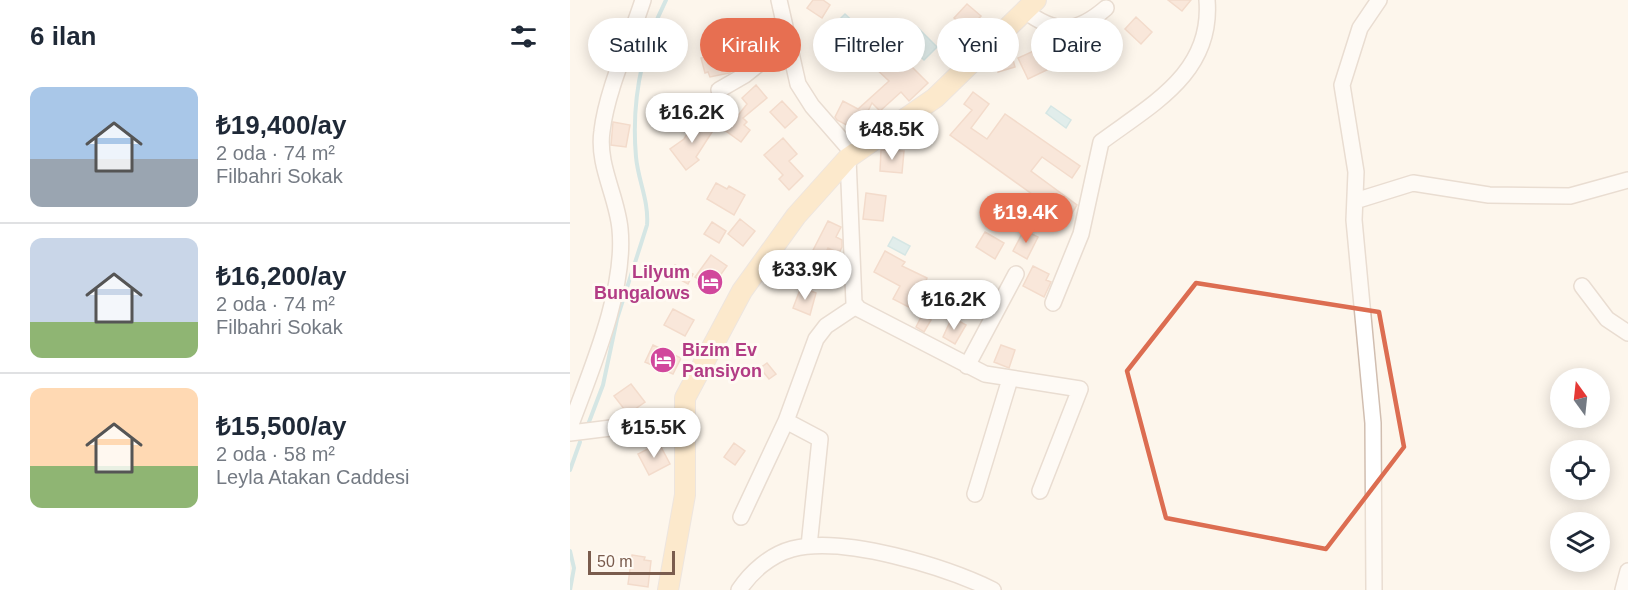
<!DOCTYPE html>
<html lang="tr">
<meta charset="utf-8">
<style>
body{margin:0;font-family:Helvetica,sans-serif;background:#f2f2f3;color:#1f2937;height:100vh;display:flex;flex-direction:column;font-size:22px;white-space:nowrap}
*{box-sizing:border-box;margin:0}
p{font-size:20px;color:#747a83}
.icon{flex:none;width:33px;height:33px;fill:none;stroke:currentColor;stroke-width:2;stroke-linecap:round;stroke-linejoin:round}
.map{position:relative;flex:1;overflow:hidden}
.side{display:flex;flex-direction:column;background:#fff;width:570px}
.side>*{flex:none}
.top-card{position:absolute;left:18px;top:18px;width:570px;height:54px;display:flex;gap:12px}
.needle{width:39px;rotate:345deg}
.tools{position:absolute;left:980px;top:368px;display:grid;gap:12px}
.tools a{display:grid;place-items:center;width:60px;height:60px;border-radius:50%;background:#fff;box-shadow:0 3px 15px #0003;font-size:30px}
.scale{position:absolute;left:18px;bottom:15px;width:87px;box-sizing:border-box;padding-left:6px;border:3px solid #7a5c4d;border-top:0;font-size:16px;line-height:21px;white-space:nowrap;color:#7a5c4d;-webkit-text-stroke:4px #fffaf3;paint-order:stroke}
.price{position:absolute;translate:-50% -51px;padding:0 14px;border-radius:21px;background:#fff;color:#222;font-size:20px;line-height:39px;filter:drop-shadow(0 2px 3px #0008)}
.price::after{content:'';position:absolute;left:50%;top:36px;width:18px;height:14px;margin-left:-9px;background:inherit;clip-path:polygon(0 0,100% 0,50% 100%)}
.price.on{background:#e76f51;color:#fff}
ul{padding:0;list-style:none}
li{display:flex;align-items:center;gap:18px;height:150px;padding:0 30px}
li+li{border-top:2px solid #e0e1e3}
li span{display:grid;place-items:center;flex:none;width:168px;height:120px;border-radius:12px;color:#555}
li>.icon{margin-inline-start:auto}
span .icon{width:72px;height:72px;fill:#fffc;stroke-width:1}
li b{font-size:26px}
h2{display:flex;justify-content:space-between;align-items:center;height:72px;padding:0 30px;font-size:26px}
.chip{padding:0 21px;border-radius:27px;background:#fff;box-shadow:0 3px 15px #0003;font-size:21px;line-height:54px}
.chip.on{background:#e76f51;color:#fff}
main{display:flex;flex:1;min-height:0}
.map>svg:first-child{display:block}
.water{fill:#bfe3e8;stroke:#a5d3da;stroke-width:1.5}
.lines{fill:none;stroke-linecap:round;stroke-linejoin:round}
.stream{stroke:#a5d3da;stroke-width:4}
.building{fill:#f3d5c3;stroke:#e6bba3;stroke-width:1.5}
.minor-casing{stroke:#d1beb0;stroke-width:18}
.major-casing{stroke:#dad1cd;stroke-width:22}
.minor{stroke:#fff;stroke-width:15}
.major{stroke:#fbd9a5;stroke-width:20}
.marked{fill:none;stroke:#dc6d51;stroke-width:4.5;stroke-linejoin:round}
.labels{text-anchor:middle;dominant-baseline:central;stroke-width:6;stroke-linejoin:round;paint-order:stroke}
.hotel-label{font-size:18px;font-weight:bold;fill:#b23c85;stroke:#fffaf3;text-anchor:end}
</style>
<main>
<section class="side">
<h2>6 ilan<svg class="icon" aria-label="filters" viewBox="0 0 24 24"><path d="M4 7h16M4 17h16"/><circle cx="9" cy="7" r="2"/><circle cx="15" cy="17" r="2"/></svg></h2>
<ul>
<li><span style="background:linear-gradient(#a9c7e8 60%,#9aa5b1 0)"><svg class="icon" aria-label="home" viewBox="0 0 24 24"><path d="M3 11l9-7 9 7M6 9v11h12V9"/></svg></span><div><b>₺19,400/ay</b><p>2 oda · 74 m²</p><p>Filbahri Sokak</p></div></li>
<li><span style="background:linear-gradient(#c9d6e8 70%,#8fb573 0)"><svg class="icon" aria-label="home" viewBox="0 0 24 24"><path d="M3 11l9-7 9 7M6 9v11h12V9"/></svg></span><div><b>₺16,200/ay</b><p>2 oda · 74 m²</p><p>Filbahri Sokak</p></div></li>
<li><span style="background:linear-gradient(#ffd9b3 65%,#8fb573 0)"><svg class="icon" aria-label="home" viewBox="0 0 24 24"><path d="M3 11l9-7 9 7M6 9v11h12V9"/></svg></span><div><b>₺15,500/ay</b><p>2 oda · 58 m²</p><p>Leyla Atakan Caddesi</p></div></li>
</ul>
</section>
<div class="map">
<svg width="1058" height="590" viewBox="0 0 1058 590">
<rect width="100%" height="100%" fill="#fdf6ec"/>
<!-- water -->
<path class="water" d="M275 14 289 27 282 35 267 22Z
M347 27 367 47 354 60 334 41Z
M481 106 501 120 496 128 476 113Z
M323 237 340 246 335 255 318 246Z"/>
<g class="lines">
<!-- stream -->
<path class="stream" d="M19 422 33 385 47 319 77 225C79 201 68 180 66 157 61 100 71 50 96 0
M0 470 10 442
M0 551 4 568 0 590"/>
</g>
<!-- building -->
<path class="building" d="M243 0H253L260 5 252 18 237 8Z
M598 0H621L612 11Z
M397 4 411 16 398 30 384 18Z
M566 17 582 32 571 44 555 29Z
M197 23 203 40 178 48 173 30Z
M260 31 274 40 263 58 248 48Z
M523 35 539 53 521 68 518 65 515 68 504 56 512 50 509 47Z
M439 45 445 67 428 72 424 57Z
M322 47 358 83 339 101 331 92 310 111 302 103 288 131 267 120 265 117 273 101 288 109 319 81 303 66Z
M468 49 477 70 458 79 448 58Z
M144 50 146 55 151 53 152 58 170 53 173 64 159 73 140 77 138 72 135 73 131 58 135 57 134 53Z
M186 85 197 98 173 118 177 122 174 125 180 130 171 142 156 131 177 104 172 98Z
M403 92 419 104 401 128 417 139 435 114 510 166 502 178 472 157 461 171 507 205 498 220 380 135 402 110 394 104Z
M117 97 135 99 133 114 115 112Z
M212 101 227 117 215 128 200 112Z
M127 118 144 129 126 157 129 160 116 170 100 149 114 139Z
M43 122 60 125 56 147 41 145Z
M213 138 227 154 219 161 233 176 219 190 209 179 213 175 194 155Z
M311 150 334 151 332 173 310 171Z
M146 183 157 189 159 186 175 195 164 215 137 199Z
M296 193 316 196 313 221 293 219Z
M170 219 185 231 173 246 158 234Z
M258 221 271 227 266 237 272 240V247L269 253 258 248 244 278 224 268 231 254 239 258Z
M142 222 156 231 149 243 134 234Z
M454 230 468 237 457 259 443 251Z
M415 232 434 243 425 259 406 247Z
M315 251 335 262 332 266 357 278 356 281 364 285 360 292 369 296 358 317 323 299 330 286 304 272Z
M141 255 157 266 141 288 125 277Z
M105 265 123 274 118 284 100 274Z
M463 266 479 274 476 280 481 282 474 297 453 286Z
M231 287 246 293 240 315 223 308Z
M103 309 124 320 115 336 94 325Z
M352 315 361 320 354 332 346 327Z
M382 317 396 325 385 344 373 337Z
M83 345 111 358 103 374 75 362Z
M431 345 445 350 439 368 424 362Z
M197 363 206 374 199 379 190 368Z
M61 384 75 402 58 414 44 396Z
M89 443 100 464 79 475 68 454Z
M164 443 175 451 165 465 154 457Z
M62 555 75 557 74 560 81 561 78 587 58 584Z"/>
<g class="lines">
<defs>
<path id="minor" d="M209 0 228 84 242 106 283 153
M455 11C486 34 506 34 536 8
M149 90 175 75 217 41
M278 158 284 303 289 309 415 374 510 389 470 491
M785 201 843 183 919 195 1000 196 1058 180
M1012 286 1037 319 1058 333
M483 303 511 234 531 142C582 104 643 73 637 0
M397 366 446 274
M0 427C21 370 56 290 50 229 47 196 27 165 32 131 37 89 60 41 73 0
M0 433 113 419
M405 494 440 379
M171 517 216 421
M239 546 250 439 216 421 246 339 256 326 286 306
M169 590C181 572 200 555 222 549 273 535 376 567 423 590
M804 590 803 423 784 220 786 172 772 85 790 28 809 0
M1053 590 1058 571"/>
<path id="major" d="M98 590 115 495V398L172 291 226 216 278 158 365 98 466 0"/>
</defs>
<!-- minor casing -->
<use href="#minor" class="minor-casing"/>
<!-- major casing -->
<use href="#major" class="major-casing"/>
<!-- minor -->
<use href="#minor" class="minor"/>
<!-- major -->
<use href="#major" class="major"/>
</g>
<!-- marked area -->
<path d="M0 0H1058V590H0ZM626 283 809 312 834 447 756 549 596 518 557 371Z" fill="#fdf6ec" fill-opacity=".55" fill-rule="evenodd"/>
<path class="marked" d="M626 283 809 312 834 447 756 549 596 518 557 371Z"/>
<!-- icons -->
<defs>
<symbol id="hotel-disc" viewBox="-11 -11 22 22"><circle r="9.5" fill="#d1479c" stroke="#fffaf3"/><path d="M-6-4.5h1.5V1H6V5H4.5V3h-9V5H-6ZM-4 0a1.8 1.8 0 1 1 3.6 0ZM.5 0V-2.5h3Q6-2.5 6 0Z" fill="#fff"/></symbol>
</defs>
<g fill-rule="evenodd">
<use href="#hotel-disc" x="125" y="267" width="30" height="30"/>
<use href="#hotel-disc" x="78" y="345" width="30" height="30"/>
</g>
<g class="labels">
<!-- hotel labels -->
<g class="hotel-label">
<text x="120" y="272">Lilyum<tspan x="120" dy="21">Bungalows</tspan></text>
<text x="112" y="350" text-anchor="start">Bizim Ev<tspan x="112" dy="21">Pansiyon</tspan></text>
</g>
</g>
</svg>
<div class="tools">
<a><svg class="needle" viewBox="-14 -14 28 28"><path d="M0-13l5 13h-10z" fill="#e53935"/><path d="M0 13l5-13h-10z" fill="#747a83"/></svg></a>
<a><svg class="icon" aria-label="locate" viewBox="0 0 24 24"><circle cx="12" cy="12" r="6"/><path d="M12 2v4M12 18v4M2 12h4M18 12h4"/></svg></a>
<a><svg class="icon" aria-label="layers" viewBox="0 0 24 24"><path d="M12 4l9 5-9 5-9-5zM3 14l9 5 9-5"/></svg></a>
</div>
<div class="scale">50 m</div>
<b class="price" style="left:122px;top:144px">₺16.2K</b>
<b class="price" style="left:322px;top:161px">₺48.5K</b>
<b class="price on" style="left:456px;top:244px">₺19.4K</b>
<b class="price" style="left:235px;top:301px">₺33.9K</b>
<b class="price" style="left:384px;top:331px">₺16.2K</b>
<b class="price" style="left:84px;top:459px">₺15.5K</b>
<div class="top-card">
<a class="chip">Satılık</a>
<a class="chip on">Kiralık</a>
<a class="chip">Filtreler</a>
<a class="chip">Yeni</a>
<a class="chip">Daire</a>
</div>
</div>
</main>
